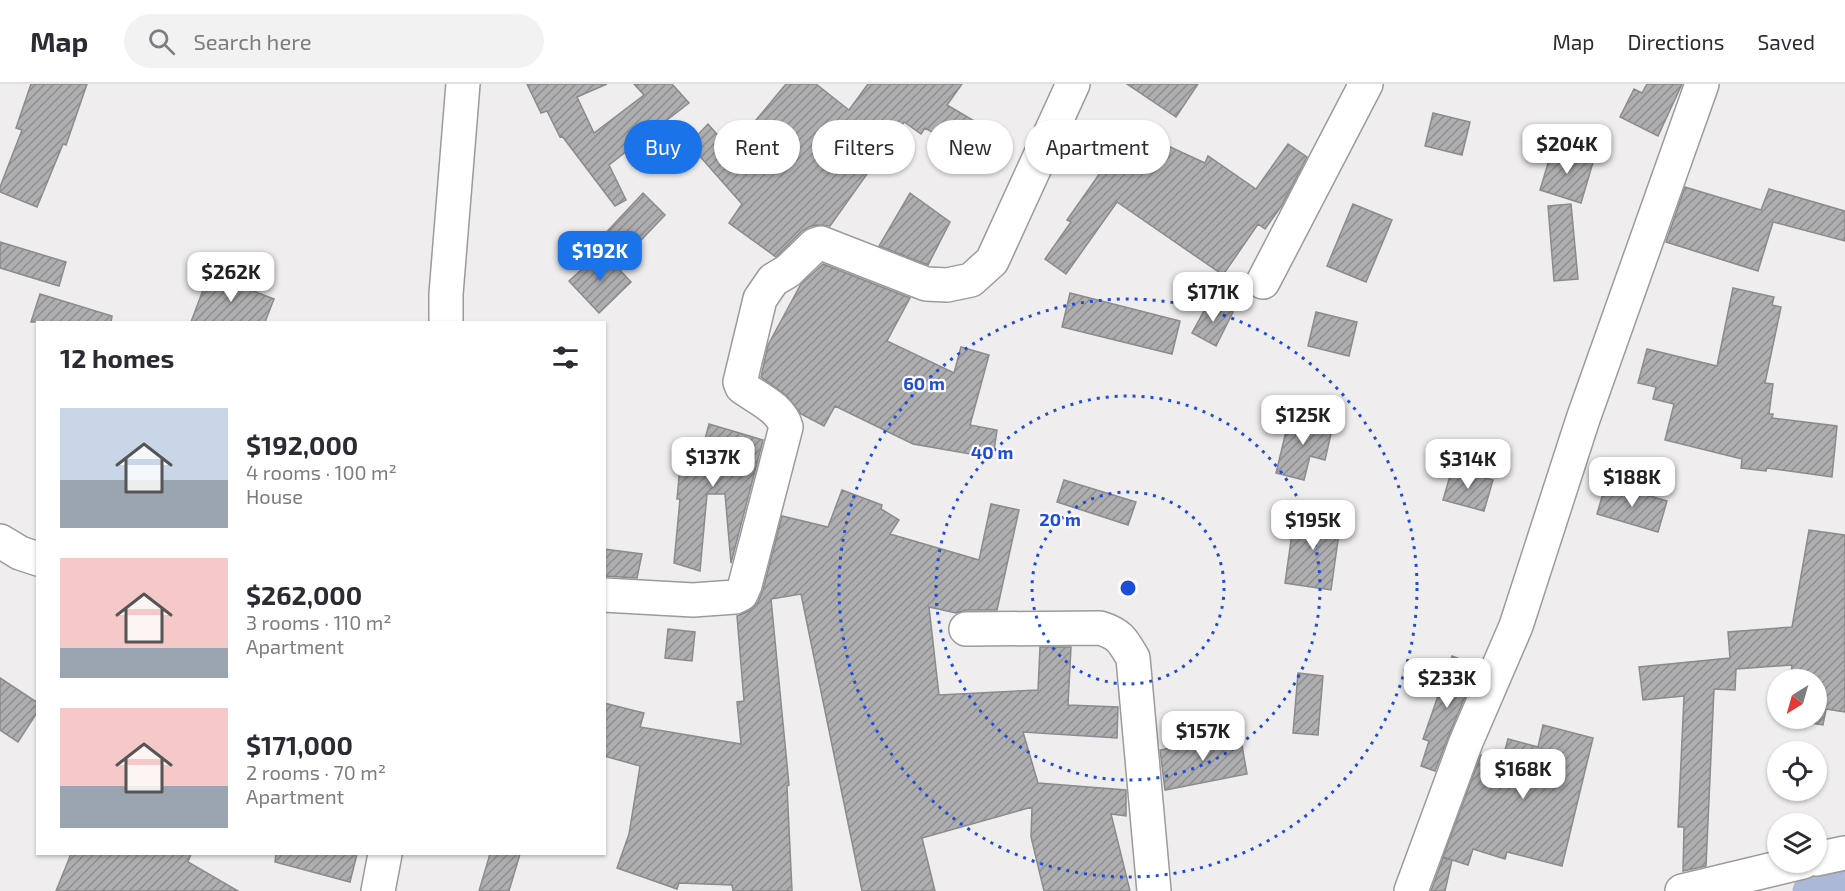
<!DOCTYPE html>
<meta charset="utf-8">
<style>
body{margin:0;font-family:"Exo 2",sans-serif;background:#f2f2f3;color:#2b2b33;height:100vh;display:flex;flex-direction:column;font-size:22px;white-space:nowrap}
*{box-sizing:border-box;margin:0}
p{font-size:20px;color:#7c7c81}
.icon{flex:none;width:33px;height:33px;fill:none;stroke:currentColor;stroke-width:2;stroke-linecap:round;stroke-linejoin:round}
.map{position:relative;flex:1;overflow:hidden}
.side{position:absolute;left:36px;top:237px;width:570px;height:534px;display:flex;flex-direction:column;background:#fff;border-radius:0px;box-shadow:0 2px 4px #0004}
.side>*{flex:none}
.top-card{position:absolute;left:624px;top:36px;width:570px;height:54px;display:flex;gap:12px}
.needle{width:39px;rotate:217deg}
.controls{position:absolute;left:1767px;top:585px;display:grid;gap:12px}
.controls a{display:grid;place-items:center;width:60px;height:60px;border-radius:50%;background:#fff;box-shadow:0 2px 4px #0004;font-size:30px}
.price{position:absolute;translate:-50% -51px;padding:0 14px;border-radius:12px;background:#fff;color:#222;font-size:20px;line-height:39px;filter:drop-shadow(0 2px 3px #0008)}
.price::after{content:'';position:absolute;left:50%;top:36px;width:18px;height:14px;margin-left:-9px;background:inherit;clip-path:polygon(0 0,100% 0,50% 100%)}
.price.current{background:#1a73e8;color:#fff}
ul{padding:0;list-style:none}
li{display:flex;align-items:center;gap:18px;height:150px;padding:0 24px}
li span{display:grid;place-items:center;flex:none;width:168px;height:120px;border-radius:0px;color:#555}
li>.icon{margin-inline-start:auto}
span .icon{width:72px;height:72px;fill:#fffc;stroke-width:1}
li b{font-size:26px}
h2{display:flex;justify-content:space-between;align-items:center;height:72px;padding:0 24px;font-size:26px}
.tag{padding:0 21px;border-radius:27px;background:#fff;box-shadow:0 2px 4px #0004;font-size:21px;line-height:54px}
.tag.current{background:#1a73e8;color:#fff}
header{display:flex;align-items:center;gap:36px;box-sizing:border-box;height:84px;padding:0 30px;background:#fff;border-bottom:2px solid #e1e1e2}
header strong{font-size:28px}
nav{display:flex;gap:33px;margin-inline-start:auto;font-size:21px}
.search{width:420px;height:54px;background:#f2f2f3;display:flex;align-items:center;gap:15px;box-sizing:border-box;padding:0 21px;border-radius:33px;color:#7c7c81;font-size:22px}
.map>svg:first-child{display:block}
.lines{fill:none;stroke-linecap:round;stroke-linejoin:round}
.canal{stroke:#abb8d8;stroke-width:33}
.building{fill:url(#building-hatch);stroke:#8b8a8d;stroke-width:1.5}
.minor-casing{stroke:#9c9a9c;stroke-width:36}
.minor{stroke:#fff;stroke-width:33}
.ring{fill:none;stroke:#1d4ed8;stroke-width:3;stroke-dasharray:3 6}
.centre{fill:#1d4ed8;stroke:#fdfafd;stroke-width:3}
.ring-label{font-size:18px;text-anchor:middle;font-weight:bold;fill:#1d4ed8;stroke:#fdfafd;stroke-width:4.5;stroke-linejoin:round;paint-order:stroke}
</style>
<header>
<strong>Map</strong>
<div class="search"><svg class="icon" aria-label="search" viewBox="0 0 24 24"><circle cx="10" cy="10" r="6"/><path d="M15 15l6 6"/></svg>Search here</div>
<nav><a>Map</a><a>Directions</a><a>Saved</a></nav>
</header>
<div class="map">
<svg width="1845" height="807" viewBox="0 0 1845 807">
<defs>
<pattern id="building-hatch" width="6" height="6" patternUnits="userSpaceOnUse" patternTransform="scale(1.5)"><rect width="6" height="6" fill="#aeadb0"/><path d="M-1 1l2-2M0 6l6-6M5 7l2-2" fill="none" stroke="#8e8e90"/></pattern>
</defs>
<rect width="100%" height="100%" fill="#f0edef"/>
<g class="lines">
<!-- canal -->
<path class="canal" d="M1809 807 1845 799"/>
</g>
<!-- building -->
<path class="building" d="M31 0H87L66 61 63 60 37 123 0 108V103L22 46 16 44Z
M527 0H607L577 13 594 49 644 11 634 0H672L689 19 609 81 626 116 615 122 562 52 560 53 547 27 541 29Z
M786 0H816L849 26 868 0H962L947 21 998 51 983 77 925 44 921 50 904 38 830 142 816 141 809 143 802 147 776 173 729 139 742 120 689 60 708 40 731 66Z
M1127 0H1198L1176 33Z
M1647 0H1682L1658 52 1620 33 1634 5 1642 9Z
M1433 29 1470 38 1462 71 1425 62Z
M1131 45 1205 79 1208 72 1256 105 1288 60 1307 73 1282 121 1265 145 1258 140 1223 191 1117 118 1066 190 1045 175 1071 138 1067 136Z
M1553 63 1594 75 1581 119 1540 106Z
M1685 103 1761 126 1769 105 1845 127V157L1773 138 1758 187 1666 158Z
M643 109 665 131 624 174 602 153Z
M910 109 950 138 928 181 879 162Z
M1353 120 1392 136 1366 198 1327 182Z
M1571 120 1578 195 1554 197 1548 122Z
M0 158 66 178 59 202 0 184Z
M602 167 631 198 599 229 569 197Z
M823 180 910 214 887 257 954 289 961 263 989 271 970 341 997 346 993 374 913 360 835 322 824 342 801 330 787 312 761 293 768 261 801 200Z
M209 190 274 215 265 238H191Z
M1733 204 1774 213 1772 221 1781 223 1765 299 1773 300 1769 330H1773L1772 334 1837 342 1832 393 1767 384 1766 387 1741 384 1742 375 1665 356 1674 320 1653 315 1656 303 1638 299 1647 265 1717 282Z
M1070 209 1180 237 1172 270 1062 243Z
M40 210 112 232 111 238H31Z
M1210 216 1233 228 1216 262 1192 249Z
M1316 228 1357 238 1349 272 1308 262Z
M1290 331 1333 341 1325 376 1310 372 1304 396 1276 389Z
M709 340 763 356 731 479 725 410H707L700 487 674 479 680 415H677L682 361 703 363Z
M1452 385 1493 396 1484 427 1443 416Z
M1064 396 1136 418 1128 441 1057 418Z
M1606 399 1667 417 1658 448 1597 430Z
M842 406 882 421 881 425 899 436 890 450 979 476 991 420 1019 426 997 526H966L956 529 929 523 939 611 1038 606 1040 563H1071L1068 621 1118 623 1117 654 1023 648 1038 699 1126 706V732L1111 730 1130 807H1044L1031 753 1032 723 922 754 935 807H862L801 510 771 515 789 701 787 702 792 807H733L732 801 679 799 677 805 617 784 629 750 640 682 604 672V619L644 629 640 643 741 660 737 618 744 617 737 532 749 527 758 518 763 506 782 432 828 443Z
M1295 428 1341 435 1331 506 1285 499Z
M1809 446 1845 451V628L1826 625 1823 641 1797 637V634H1816V596H1790L1792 581 1736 585 1735 606 1714 605 1706 782 1683 787 1684 743H1678L1684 612 1643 616 1639 583 1730 574 1728 548 1792 543Z
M604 465 642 470 637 494 604 492Z
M668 545 695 548 692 577 665 574Z
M1452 572 1478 582 1449 651 1435 687 1421 682 1429 657 1423 655Z
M1298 589 1323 592 1318 651 1293 649Z
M0 594 38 619V627L18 658 0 646Z
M1543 641 1593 654 1562 782 1507 768 1505 775 1473 765 1468 781 1443 773 1481 671 1502 677 1508 655 1538 663Z
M1240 650 1247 690 1165 706 1160 666Z
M71 770H191L188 778 238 807H56Z
M276 770H357L350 798 275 778Z
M490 770H520L509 807H479Z
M1443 774 1452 776 1445 807H1431Z"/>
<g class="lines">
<defs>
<path id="minor" d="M1263 198 1366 0
M446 238V210L463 0
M0 457 20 469 38 475
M604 511 693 516 735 513 741 510 745 501 786 343C781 324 757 314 742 303L740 298 760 215 773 196 788 187 815 161 821 159 926 200 947 201 971 196 992 177 1073 0
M966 545 1100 544C1120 550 1123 557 1133 574L1154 807
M1816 775 1845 769
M378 807 385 770
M1411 807 1466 658 1516 542 1583 335 1702 0
M1682 807 1803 778"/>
</defs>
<!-- minor casing -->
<use href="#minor" class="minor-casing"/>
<!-- minor -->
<use href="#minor" class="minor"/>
</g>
<!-- distance rings -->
<g class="ring">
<circle cx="1128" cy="504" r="96"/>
<circle cx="1128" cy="504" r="192"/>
<circle cx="1128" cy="504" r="289"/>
</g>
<circle cx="1128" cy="504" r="9" class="centre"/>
<g class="ring-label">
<text x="924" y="306">60 m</text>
<text x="992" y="375">40 m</text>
<text x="1060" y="442">20 m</text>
</g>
</svg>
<div class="controls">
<a><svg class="needle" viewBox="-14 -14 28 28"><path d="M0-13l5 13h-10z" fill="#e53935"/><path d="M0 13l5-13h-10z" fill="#7c7c81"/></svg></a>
<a><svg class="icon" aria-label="locate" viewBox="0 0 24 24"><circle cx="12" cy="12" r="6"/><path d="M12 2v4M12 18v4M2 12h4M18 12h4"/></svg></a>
<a><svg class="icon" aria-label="layers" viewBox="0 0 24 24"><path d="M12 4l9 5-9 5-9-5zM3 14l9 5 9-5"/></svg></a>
</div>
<b class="price" style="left:1567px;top:91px">$204K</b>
<b class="price current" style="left:600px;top:198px">$192K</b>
<b class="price" style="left:231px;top:219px">$262K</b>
<b class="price" style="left:1213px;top:239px">$171K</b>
<b class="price" style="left:1303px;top:362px">$125K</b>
<b class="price" style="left:713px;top:404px">$137K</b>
<b class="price" style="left:1468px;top:406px">$314K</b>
<b class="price" style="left:1632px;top:424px">$188K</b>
<b class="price" style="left:1313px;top:467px">$195K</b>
<b class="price" style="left:1447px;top:625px">$233K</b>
<b class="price" style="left:1203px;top:678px">$157K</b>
<b class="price" style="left:1523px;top:716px">$168K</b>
<div class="top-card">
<a class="tag current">Buy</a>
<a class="tag">Rent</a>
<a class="tag">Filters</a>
<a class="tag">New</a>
<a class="tag">Apartment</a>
</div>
<section class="side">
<h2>12 homes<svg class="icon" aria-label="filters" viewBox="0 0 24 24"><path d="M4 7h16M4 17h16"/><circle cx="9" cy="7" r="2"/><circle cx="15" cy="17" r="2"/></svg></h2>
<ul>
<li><span style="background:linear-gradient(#c9d6e8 60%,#9aa5b1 0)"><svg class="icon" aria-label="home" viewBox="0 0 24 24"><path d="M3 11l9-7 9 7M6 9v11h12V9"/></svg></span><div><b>$192,000</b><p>4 rooms · 100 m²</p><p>House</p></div></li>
<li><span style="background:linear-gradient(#f6c9c9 75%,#9aa5b1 0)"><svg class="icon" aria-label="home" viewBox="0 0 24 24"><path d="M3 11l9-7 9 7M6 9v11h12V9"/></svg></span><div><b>$262,000</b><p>3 rooms · 110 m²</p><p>Apartment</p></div></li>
<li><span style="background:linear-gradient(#f6c9c9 65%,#9aa5b1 0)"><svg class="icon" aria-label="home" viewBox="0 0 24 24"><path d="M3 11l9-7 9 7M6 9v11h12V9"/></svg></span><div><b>$171,000</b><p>2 rooms · 70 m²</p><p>Apartment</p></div></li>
</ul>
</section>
</div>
